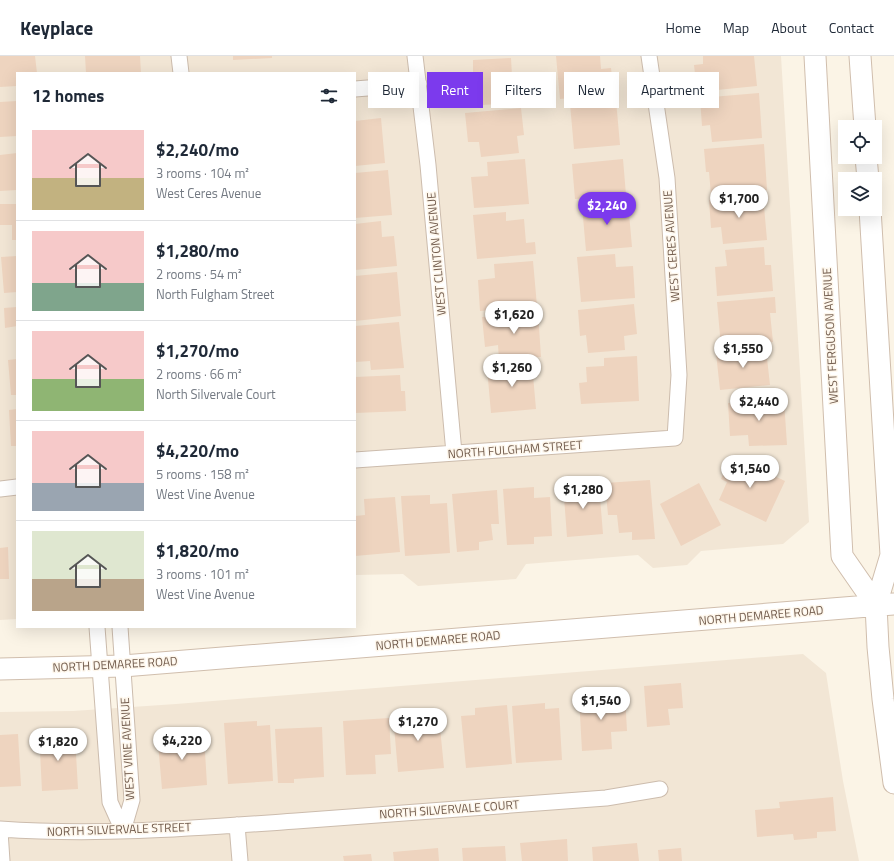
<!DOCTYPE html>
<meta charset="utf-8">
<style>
body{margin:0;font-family:"Titillium Web",sans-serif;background:#f6f6f7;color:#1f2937;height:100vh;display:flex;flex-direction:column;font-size:15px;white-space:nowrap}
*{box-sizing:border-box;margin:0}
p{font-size:13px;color:#747a83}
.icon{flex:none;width:22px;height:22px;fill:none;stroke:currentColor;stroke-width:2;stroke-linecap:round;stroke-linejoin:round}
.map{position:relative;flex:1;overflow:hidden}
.side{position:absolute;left:16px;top:16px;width:340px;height:556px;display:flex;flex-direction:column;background:#fff;border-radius:0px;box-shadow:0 4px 16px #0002}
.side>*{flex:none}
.top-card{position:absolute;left:368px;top:16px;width:380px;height:36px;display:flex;gap:8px}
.controls{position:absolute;left:838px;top:64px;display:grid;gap:8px}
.controls a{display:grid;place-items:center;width:44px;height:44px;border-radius:0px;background:#fff;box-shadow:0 4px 16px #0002;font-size:20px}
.price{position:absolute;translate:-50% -34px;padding:0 9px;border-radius:14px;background:#fff;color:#222;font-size:13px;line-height:26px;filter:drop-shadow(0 1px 2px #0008)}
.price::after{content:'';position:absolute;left:50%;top:24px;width:12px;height:9px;margin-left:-6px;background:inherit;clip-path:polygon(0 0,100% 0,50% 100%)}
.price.current{background:#7c3aed;color:#fff}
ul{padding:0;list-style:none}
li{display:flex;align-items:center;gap:12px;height:100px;padding:0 16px}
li+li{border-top:1px solid #e0e1e3}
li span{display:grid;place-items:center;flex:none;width:112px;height:80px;border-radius:0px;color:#555}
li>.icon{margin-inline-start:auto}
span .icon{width:48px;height:48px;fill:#fffc;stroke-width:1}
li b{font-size:17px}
h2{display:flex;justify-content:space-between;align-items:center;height:48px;padding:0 16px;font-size:17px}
.tag{padding:0 14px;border-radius:0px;background:#fff;box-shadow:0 4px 16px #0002;font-size:14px;line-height:36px}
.tag.current{background:#7c3aed;color:#fff}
header{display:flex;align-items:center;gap:24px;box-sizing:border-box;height:56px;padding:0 20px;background:#fff;border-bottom:1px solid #e0e1e3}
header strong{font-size:19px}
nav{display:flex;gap:22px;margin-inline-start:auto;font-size:14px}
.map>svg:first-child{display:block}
.residential{fill:#f2e6d5}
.building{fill:#eed4bf}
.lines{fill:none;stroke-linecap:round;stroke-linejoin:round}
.street-casing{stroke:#ccbcad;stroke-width:17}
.secondary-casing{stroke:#d0bead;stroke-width:23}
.street{stroke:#fff;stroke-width:15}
.secondary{stroke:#fff;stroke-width:21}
.labels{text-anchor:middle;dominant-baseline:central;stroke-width:3;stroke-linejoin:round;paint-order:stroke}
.street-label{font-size:12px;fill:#725c4d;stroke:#fef7ec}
</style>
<header>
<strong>Keyplace</strong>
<nav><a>Home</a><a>Map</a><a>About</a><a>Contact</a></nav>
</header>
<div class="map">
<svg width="894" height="805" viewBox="0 0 894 805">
<rect width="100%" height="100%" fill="#fbf4e6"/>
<!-- residential -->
<path class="residential" d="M0 0H781L809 466 783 488 701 495 687 509 653 512 638 499 526 508 516 523 418 530 403 518 356 519 355 521V17H17V563L0 564Z
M803 598 826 617 843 725 859 805H0V656L73 655 176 648Z"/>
<!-- building -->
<path class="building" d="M0 0H35L37 17H17V30L0 31Z
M85 0H140L141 17H86Z
M233 0H272V2L233 4Z
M556 0H600L601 13 611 12 614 38 560 43Z
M703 0H754L757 30 697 36 694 9 703 8Z
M511 2 512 20H518L520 47 463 50 461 22 473 21V4Z
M759 37 762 82 712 86 710 69 702 70 700 42Z
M616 44 620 89 574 93 570 48Z
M17 45V80L0 81V46Z
M521 52 524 79 517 80 519 97 481 101 479 86H468L465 57Z
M381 62 385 107 355 110V65Z
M764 88 767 134 711 139 709 116H706L704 93Z
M17 97V134L0 135V99Z
M525 103 529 148 474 152 471 121 488 120 487 106Z
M623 103 626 139 575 143 572 108Z
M388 114 392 159 355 162V117Z
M763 139 767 184 723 188 721 171 711 172 709 144Z
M628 146 632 191 586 195 582 150Z
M0 148H17V184H12V169H0Z
M506 156V165L524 163 526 187 535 186 536 198 477 203 473 159Z
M381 165 382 181 394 180 397 210 355 214V168Z
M764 191 765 209H771L773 235 717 240 715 211 727 210 725 194Z
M615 198 616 211 633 210 635 242 581 246 577 201Z
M17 200V236L4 237 1 201Z
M533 205 537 250 480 255 478 224 495 222 494 208Z
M397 216 401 260 355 265V220Z
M775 241 776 257H770L773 286 721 290 717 246Z
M634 248 637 278 624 280 625 294 588 297 586 279 580 280 578 254Z
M17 251V270L5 272 4 252Z
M538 256 541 301 499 304 498 289 485 291 482 261Z
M399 266 404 312 371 314 370 305 355 306V270Z
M766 293 770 329 720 334 716 297Z
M637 300 639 345 581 348 579 327 587 326 586 311 604 310V302Z
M17 303V339H11L8 304Z
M532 308 536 353 491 357 487 312Z
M400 319 401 335H405L406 355 355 357V321Z
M784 344 787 389 749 390 748 379 730 380 728 347Z
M17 353V390H11L9 354Z
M731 400 785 425 766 466 719 444 727 426 721 423Z
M650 424 655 483 632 484V476L619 477 617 459H608L605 427Z
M583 426V431L599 429 603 478 567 481 563 428Z
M699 427 721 469 681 490 660 448Z
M534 431V442L550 441 552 480 534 481V488L507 489 503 433Z
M497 434 499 468H491L493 484 479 486V494L457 496 452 438Z
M430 439V448L447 447 450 497 405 500 401 440Z
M395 441 400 496 355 500V460L365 459 364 443Z
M8 491 9 523H0V492Z
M681 627 683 652 668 653 670 669 647 671 644 630Z
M625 639 627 675 611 676 612 693 582 695 579 641Z
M545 647V653L559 652 562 704 516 707 512 650Z
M507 649 512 708 466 712 461 660 475 659V652Z
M426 656 427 662 439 661 444 712 398 716 393 659Z
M389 662 391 698 375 699 376 718 346 719 343 665Z
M257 665V670L270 669 273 725 228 728 224 667Z
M322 671 324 721 294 723V727H278L275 673Z
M173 675 174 681 204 679 207 729 162 733 157 676Z
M39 676H56V681L75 680 78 733 42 735Z
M18 678 21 730 0 731V679Z
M833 741 836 775 817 776V782L794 784 793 778 757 781 755 754 780 752 779 746Z
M567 783 568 805H522L520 787Z
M637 787 639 805H593L592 791Z
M505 790 506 805H463L462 792Z
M438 792 439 805H394L393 796Z
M681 792 682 805H659L658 794Z
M371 798 372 805H344L343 800Z"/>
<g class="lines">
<defs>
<path id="street" d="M179 0 181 17
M415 0 428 109 454 397
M355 33 419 28
M355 404 675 382 679 319 667 122 649 0
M0 433 17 431
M97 571 110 746 123 775
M120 571 132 744 123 775
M237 769 240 805
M0 773C99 780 197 772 296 765 399 757 502 749 606 742L660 733
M0 775 2 805"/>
<path id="secondary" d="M815 0 842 500 876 549
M860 0 865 71
M866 101 868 123
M870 153 891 499 876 549 878 591 883 643 894 727
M0 613 123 610 894 548"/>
</defs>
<!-- street casing -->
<use href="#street" class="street-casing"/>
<!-- secondary casing -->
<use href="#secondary" class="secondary-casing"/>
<!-- street -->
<use href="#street" class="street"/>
<!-- secondary -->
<use href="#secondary" class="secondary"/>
</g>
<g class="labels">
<!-- street labels -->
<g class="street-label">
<text transform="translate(671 190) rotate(-94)">WEST CERES AVENUE</text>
<text transform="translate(436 198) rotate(-95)">WEST CLINTON AVENUE</text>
<text transform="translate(830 280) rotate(-93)">WEST FERGUSON AVENUE</text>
<text transform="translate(515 393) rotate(-4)">NORTH FULGHAM STREET</text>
<text transform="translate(761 559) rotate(-5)">NORTH DEMAREE ROAD</text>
<text transform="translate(438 584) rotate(-5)">NORTH DEMAREE ROAD</text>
<text transform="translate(115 608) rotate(-3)">NORTH DEMAREE ROAD</text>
<text transform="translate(127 693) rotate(-93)">WEST VINE AVENUE</text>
<text transform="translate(449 753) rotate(-4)">NORTH SILVERVALE COURT</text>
<text transform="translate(119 773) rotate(-2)">NORTH SILVERVALE STREET</text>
</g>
</g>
</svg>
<div class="controls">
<a><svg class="icon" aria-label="locate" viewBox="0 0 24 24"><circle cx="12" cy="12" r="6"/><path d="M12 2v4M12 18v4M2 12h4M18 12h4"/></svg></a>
<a><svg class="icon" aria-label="layers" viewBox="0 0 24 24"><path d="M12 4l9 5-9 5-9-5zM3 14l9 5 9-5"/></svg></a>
</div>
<b class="price" style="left:739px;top:163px">$1,700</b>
<b class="price current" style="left:607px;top:170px">$2,240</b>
<b class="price" style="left:514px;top:279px">$1,620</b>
<b class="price" style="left:743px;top:313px">$1,550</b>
<b class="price" style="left:512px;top:332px">$1,260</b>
<b class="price" style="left:759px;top:366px">$2,440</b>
<b class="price" style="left:750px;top:433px">$1,540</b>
<b class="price" style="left:583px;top:454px">$1,280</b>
<b class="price" style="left:601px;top:665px">$1,540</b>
<b class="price" style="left:418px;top:686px">$1,270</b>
<b class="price" style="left:182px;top:705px">$4,220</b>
<b class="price" style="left:58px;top:706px">$1,820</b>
<div class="top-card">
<a class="tag">Buy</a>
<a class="tag current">Rent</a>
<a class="tag">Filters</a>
<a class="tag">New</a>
<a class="tag">Apartment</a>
</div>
<section class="side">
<h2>12 homes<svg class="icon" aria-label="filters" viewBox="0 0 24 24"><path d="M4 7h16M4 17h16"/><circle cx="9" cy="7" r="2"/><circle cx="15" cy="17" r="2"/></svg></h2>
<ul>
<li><span style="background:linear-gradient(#f6c9c9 60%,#c2b280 0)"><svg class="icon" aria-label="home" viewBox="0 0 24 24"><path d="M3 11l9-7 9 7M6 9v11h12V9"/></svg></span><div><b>$2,240/mo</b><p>3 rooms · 104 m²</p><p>West Ceres Avenue</p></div></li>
<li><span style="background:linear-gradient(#f6c9c9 65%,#7fa58c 0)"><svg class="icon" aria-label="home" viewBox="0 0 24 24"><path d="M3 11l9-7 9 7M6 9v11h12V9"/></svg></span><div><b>$1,280/mo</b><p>2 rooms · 54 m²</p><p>North Fulgham Street</p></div></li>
<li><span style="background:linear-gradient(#f6c9c9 60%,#8fb573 0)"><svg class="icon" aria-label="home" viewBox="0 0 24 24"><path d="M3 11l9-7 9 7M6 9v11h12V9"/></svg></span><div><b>$1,270/mo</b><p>2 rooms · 66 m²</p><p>North Silvervale Court</p></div></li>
<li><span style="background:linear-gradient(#f6c9c9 65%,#9aa5b1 0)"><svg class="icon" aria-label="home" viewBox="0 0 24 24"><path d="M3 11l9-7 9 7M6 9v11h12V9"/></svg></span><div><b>$4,220/mo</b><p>5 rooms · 158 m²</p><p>West Vine Avenue</p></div></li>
<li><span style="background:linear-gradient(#dfe7d0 60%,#b9a48a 0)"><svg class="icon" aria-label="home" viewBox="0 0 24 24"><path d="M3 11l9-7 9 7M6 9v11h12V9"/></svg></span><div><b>$1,820/mo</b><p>3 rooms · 101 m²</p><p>West Vine Avenue</p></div></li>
</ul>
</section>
</div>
